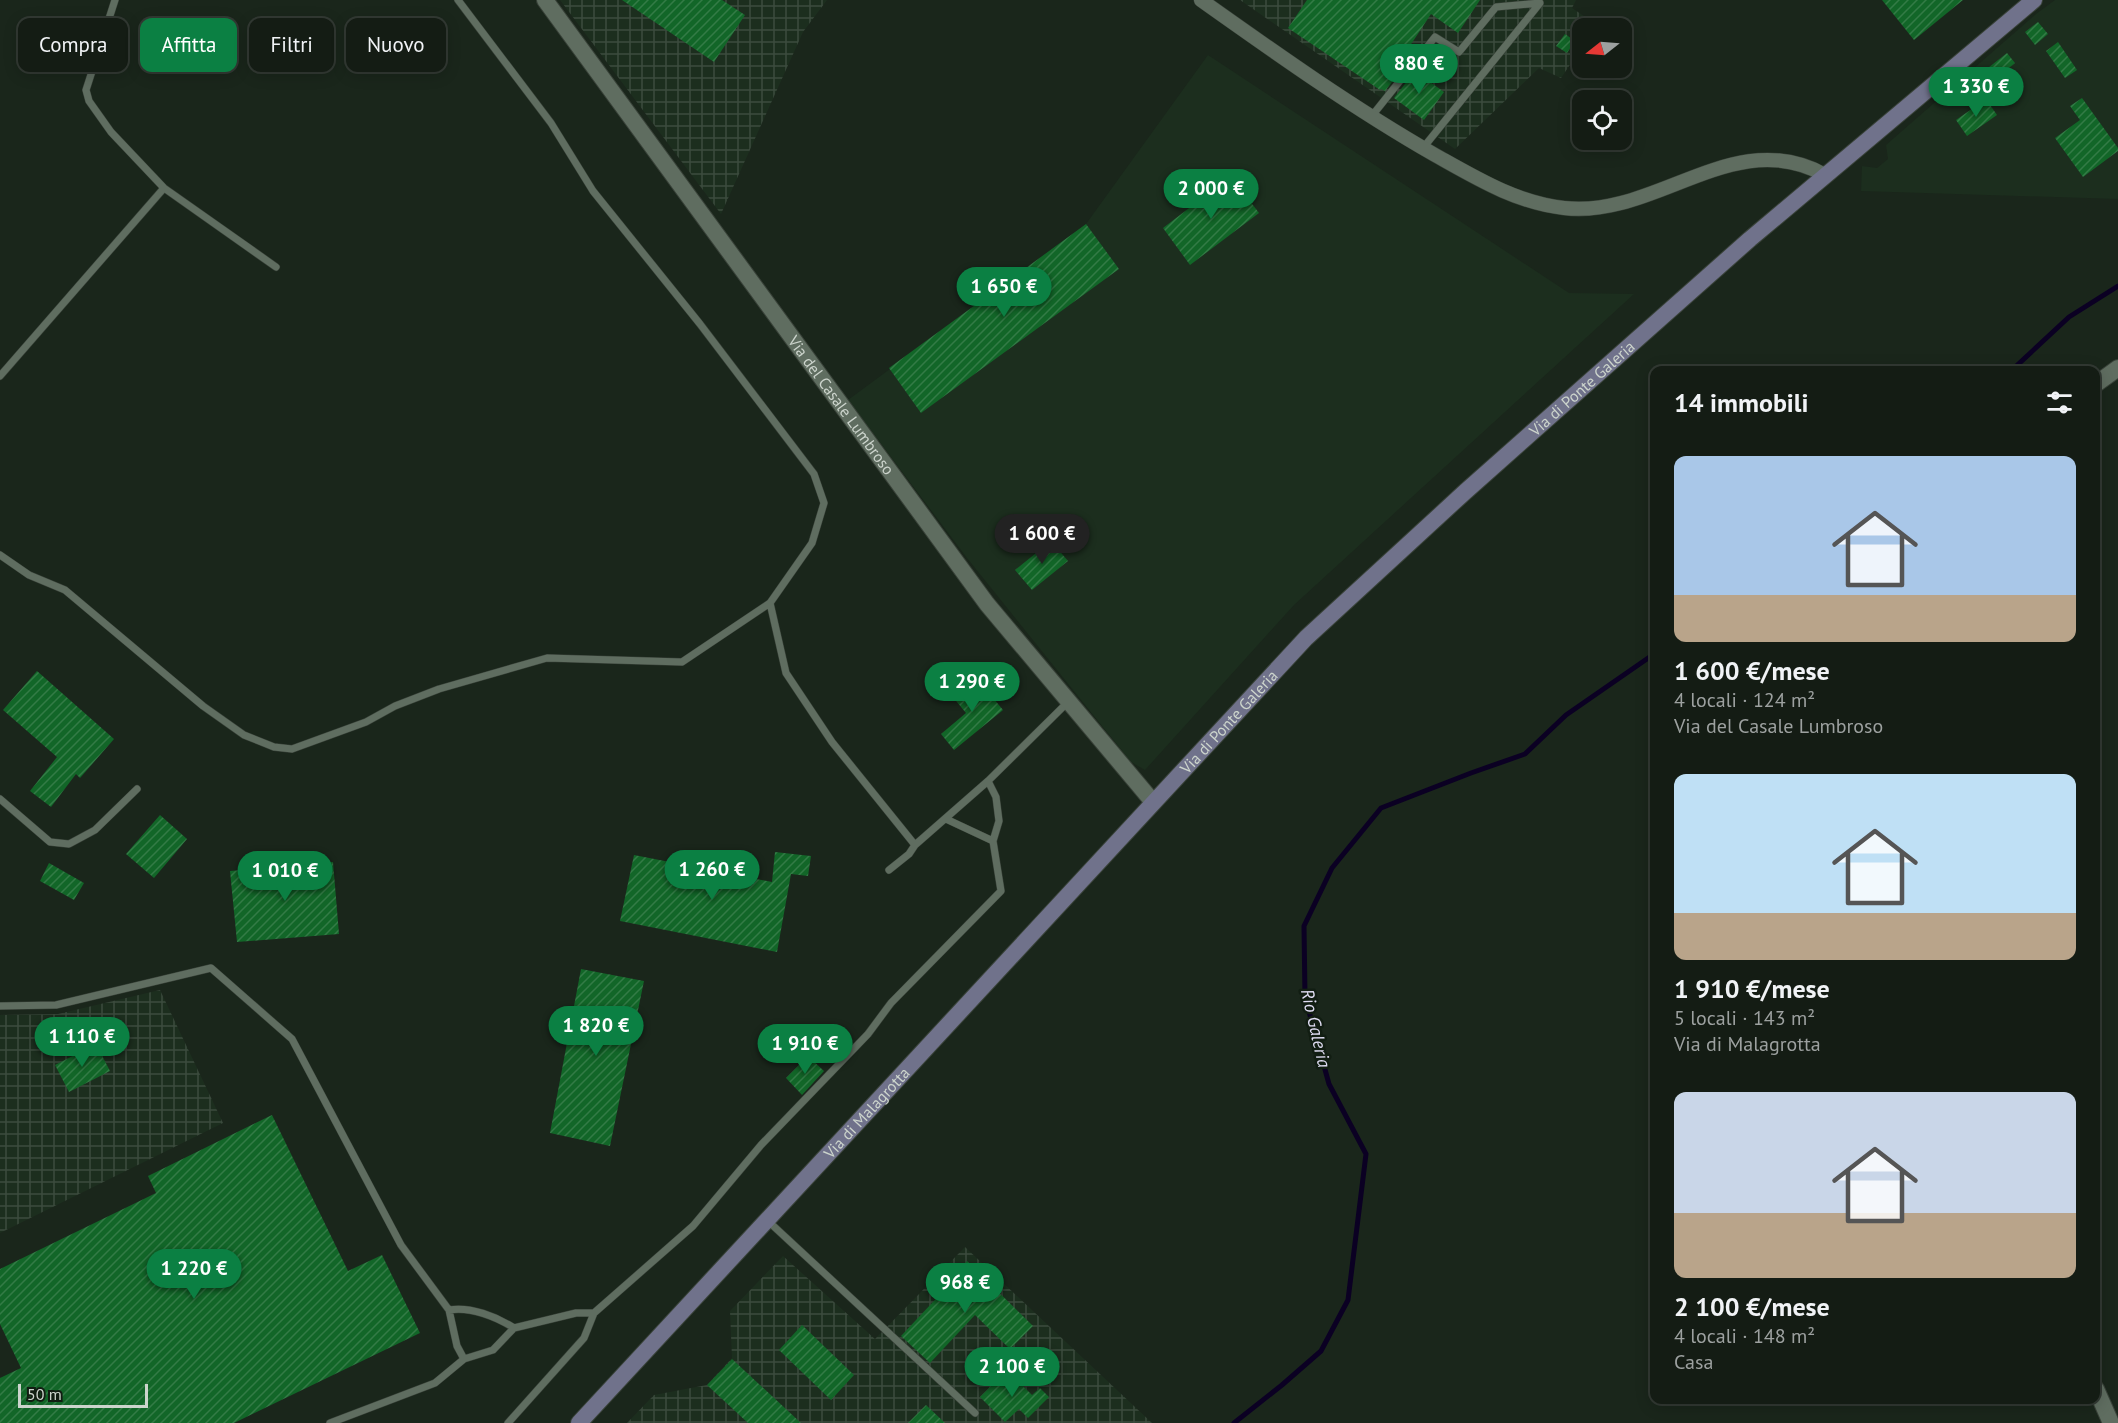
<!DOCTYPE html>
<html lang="it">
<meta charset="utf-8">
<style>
body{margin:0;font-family:"PT Sans",sans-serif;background:#1d251d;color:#f1f3f6;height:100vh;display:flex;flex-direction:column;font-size:22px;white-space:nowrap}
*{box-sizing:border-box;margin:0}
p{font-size:20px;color:#9da1a0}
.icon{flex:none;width:33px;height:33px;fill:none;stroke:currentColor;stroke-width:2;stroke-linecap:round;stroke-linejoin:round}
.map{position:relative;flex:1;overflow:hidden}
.details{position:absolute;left:1650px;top:366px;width:450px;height:1038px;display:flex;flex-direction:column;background:#141c14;border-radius:12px;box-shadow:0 3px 15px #0003,0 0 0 2px #333a34}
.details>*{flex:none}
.banner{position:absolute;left:18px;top:18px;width:570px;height:54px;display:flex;gap:12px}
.needle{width:39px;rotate:253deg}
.tools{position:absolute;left:1572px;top:18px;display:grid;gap:12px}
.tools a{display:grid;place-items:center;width:60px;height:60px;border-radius:12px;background:#141c14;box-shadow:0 3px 15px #0003,0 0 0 2px #333a34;font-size:30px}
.scale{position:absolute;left:18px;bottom:15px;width:130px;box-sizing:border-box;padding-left:6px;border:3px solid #ccd4cc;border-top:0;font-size:16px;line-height:21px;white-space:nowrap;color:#ccd4cc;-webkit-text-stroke:4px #111d12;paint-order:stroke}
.price{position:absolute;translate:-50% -51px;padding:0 14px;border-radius:21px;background:#0b8043;color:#fff;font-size:20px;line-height:39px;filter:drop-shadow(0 2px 3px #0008)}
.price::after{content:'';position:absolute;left:50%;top:36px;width:18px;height:14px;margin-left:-9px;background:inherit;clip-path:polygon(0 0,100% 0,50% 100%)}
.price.current{background:#222;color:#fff}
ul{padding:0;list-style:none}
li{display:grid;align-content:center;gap:12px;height:318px;padding:0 24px}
li span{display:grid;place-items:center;height:186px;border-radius:12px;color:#555}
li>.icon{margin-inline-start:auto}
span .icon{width:108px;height:108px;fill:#fffc;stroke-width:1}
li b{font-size:26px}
h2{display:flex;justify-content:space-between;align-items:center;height:72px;padding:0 24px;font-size:26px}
.tag{padding:0 21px;border-radius:12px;background:#141c14;box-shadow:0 3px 15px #0003,0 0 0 2px #333a34;font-size:21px;line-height:54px}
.tag.current{background:#0b8043;color:#fff}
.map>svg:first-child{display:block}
.built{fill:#1c2e1e}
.industrial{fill:url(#industrial-grid)}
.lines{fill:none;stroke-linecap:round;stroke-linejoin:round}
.stream{stroke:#0b0023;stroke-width:5}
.building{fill:url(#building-hatch)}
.service-casing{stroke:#394239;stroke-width:8}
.minor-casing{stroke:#394239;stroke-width:15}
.tertiary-casing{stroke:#394239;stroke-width:18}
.secondary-casing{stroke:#394239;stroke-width:18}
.service{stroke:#5f6d60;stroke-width:7}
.minor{stroke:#5f6d60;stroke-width:14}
.tertiary{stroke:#5f6d60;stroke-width:16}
.secondary{stroke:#70728b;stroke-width:16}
.labels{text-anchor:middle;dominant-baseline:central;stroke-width:5;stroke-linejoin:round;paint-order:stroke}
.street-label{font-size:16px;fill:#ccd4cc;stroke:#111d12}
.water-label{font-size:18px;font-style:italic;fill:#e0ddf3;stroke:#111d12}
</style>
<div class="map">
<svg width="2118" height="1423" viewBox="0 0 2118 1423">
<defs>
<pattern id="industrial-grid" width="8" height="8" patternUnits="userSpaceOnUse" patternTransform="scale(1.5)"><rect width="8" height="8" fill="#1c2e1e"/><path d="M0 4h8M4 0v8" fill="none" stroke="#3c4b3e"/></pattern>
<pattern id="building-hatch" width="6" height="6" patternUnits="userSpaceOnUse" patternTransform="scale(1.5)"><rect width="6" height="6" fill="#126628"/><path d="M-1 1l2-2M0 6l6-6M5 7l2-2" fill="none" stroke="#337b46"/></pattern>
</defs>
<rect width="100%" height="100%" fill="#1a261b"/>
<!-- built -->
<path class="built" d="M2055 0H2118V199L1861 191 1862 166 1877 168 1888 159 1886 145 2036 14Z
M1208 55 1569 293 1634 294 1294 605 1145 770 1131 762 967 558 848 400 1086 224Z"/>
<!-- industrial -->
<path class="industrial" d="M560 0H827L803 32 721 214Z
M1240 0H1576L1572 8 1597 25 1595 28H1582V47L1561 78 1539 68 1455 149Z
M160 990 223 1123 0 1233V1015L58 1014Z
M965 1247 1152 1423H627L654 1395 707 1385 732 1358 730 1311 783 1256 875 1339Z"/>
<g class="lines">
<!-- stream -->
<path class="stream" d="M2012 370 2069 317 2118 286
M1234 1423 1282 1385 1321 1351 1348 1300 1366 1154 1329 1084 1305 997 1304 926 1332 868 1381 808 1471 773 1525 754 1566 715 1654 654"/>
</g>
<!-- building -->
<path class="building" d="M622 0H722L745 15 714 62Z
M1307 0H1480L1458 33 1431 14 1400 61 1405 65 1385 91 1381 89 1380 90 1288 28Z
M1882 0H1963L1914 40Z
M2038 22 2048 34 2035 45 2025 32Z
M1565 34 1575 41 1567 53 1556 46Z
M2058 42 2077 70 2065 78 2046 51Z
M2007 53 2015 63 1987 86 1979 75Z
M1415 71 1444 92 1424 120 1394 98Z
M2082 98 2118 148V151L2083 177 2055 138 2080 120 2070 106Z
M1986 99 1997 115 1967 136 1956 120Z
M1231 176 1259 213 1190 265 1163 228Z
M1086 224 1119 269 921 413 889 368Z
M1051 541 1068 561 1032 590 1015 570Z
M37 671 114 739 80 778 76 774 51 807 30 791 57 757 3 710Z
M976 677 1003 710 954 750 941 734 966 713 952 696Z
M160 815 187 839 154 878 126 854Z
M775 852 811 856 808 876 791 874 777 952 620 921 634 855 772 882Z
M333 862 339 934 237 942 230 871Z
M49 863 84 883 74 900 40 881Z
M581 969 644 981 610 1146 550 1133Z
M96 1044 110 1071 69 1092 55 1065Z
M808 1056 824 1071 802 1095 786 1078Z
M272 1115 348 1271 382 1255 420 1333 234 1423H0V1378L21 1368 0 1324V1269L156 1193 148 1176Z
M967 1261 1033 1326 1010 1349 975 1315 930 1363 901 1336 947 1287 944 1284Z
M802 1325 854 1375 831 1400 779 1350Z
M732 1359 801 1423H748L707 1385Z
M1007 1370 1032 1395 1040 1388 1049 1397 1028 1418 1019 1409 1005 1422 980 1397Z
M926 1405 945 1423H908Z"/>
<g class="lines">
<defs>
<path id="service" d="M115 0 86 90 89 101 111 132 164 188 276 267
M1371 117 1435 37 1459 52 1496 7 1540 3 1423 148
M0 376 164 188
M0 555 29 575 65 590 203 706 244 735 274 747 292 749 366 722 395 706 439 689 547 658 682 662 770 603 812 543 824 503 814 474 700 324 593 191 551 123 458 0
M770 603 786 673 832 742 915 845
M0 799 50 842 69 844 95 830 137 789
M946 819 993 841
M889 870 909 854 915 845 988 781 1068 702
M0 1006 56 1005 211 968 292 1039 401 1245 449 1310 457 1346 464 1359
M768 1221 975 1413
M449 1310C470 1306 497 1317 514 1328
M330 1423 435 1383 464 1359 493 1350 514 1328 576 1313H594
M508 1423 584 1338 594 1313 693 1226 761 1145 868 1034 891 1003 1001 891 993 841 999 821 996 797 988 781"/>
<path id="minor" d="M1201 0C1277 54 1353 108 1435 155 1476 178 1517 203 1564 208 1656 219 1734 124 1825 175"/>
<g id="tertiary">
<path id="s1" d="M545 0 987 604 1153 802"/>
<path d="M2096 384 2118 368"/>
<path d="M2096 1389 2111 1423"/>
</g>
<g id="secondary">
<path id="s2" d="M579 1423 1306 638 1466 491 1750 239 2034 0"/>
</g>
</defs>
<!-- service casing -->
<use href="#service" class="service-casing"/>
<!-- minor casing -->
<use href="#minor" class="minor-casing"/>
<!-- tertiary casing -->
<use href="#tertiary" class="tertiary-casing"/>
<!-- secondary casing -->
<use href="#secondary" class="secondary-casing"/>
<!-- service -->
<use href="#service" class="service"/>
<!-- minor -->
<use href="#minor" class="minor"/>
<!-- tertiary -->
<use href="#tertiary" class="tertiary"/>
<!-- secondary -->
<use href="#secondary" class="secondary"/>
</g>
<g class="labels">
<!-- street labels -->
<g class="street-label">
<text stroke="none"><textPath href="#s2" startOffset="1442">Via di Ponte Galeria</textPath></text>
<text stroke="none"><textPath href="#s1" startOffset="502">Via del Casale Lumbroso</textPath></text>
<text stroke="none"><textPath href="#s2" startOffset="956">Via di Ponte Galeria</textPath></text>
<text stroke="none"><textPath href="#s2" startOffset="423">Via di Malagrotta</textPath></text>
</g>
<!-- water labels -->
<g class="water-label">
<text transform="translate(1316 1028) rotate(77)">Rio Galeria</text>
</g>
</g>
</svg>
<div class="tools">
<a><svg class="needle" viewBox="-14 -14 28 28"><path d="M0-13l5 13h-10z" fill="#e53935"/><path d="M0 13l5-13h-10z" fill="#9da1a0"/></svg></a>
<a><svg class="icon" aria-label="locate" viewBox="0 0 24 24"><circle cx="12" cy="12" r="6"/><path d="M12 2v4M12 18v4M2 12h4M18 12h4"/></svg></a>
</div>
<div class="scale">50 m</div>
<b class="price" style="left:1419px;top:95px">880 €</b>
<b class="price" style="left:1976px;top:118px">1 330 €</b>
<b class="price" style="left:1211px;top:220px">2 000 €</b>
<b class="price" style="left:1004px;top:318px">1 650 €</b>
<b class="price current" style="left:1042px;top:565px">1 600 €</b>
<b class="price" style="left:972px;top:713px">1 290 €</b>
<b class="price" style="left:712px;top:901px">1 260 €</b>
<b class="price" style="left:285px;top:902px">1 010 €</b>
<b class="price" style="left:596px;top:1057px">1 820 €</b>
<b class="price" style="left:82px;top:1068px">1 110 €</b>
<b class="price" style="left:805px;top:1075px">1 910 €</b>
<b class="price" style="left:194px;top:1300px">1 220 €</b>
<b class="price" style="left:965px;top:1314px">968 €</b>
<b class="price" style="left:1012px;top:1398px">2 100 €</b>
<div class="banner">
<a class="tag">Compra</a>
<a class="tag current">Affitta</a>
<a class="tag">Filtri</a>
<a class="tag">Nuovo</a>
</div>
<section class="details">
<h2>14 immobili<svg class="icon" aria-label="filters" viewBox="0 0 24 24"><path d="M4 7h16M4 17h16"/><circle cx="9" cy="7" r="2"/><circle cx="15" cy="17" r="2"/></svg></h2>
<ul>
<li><span style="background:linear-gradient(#a9c7e8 75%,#b9a48a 0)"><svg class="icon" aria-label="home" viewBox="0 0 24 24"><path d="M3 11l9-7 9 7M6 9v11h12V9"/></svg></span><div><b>1 600 €/mese</b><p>4 locali · 124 m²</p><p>Via del Casale Lumbroso</p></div></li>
<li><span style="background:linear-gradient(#bfe0f5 75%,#b9a48a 0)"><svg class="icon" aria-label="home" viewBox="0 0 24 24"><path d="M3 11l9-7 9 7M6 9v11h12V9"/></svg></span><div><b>1 910 €/mese</b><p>5 locali · 143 m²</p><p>Via di Malagrotta</p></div></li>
<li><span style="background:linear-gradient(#c9d6e8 65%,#b9a48a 0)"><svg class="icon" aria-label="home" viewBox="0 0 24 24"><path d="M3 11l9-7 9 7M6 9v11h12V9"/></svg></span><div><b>2 100 €/mese</b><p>4 locali · 148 m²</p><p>Casa</p></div></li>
</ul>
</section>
</div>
